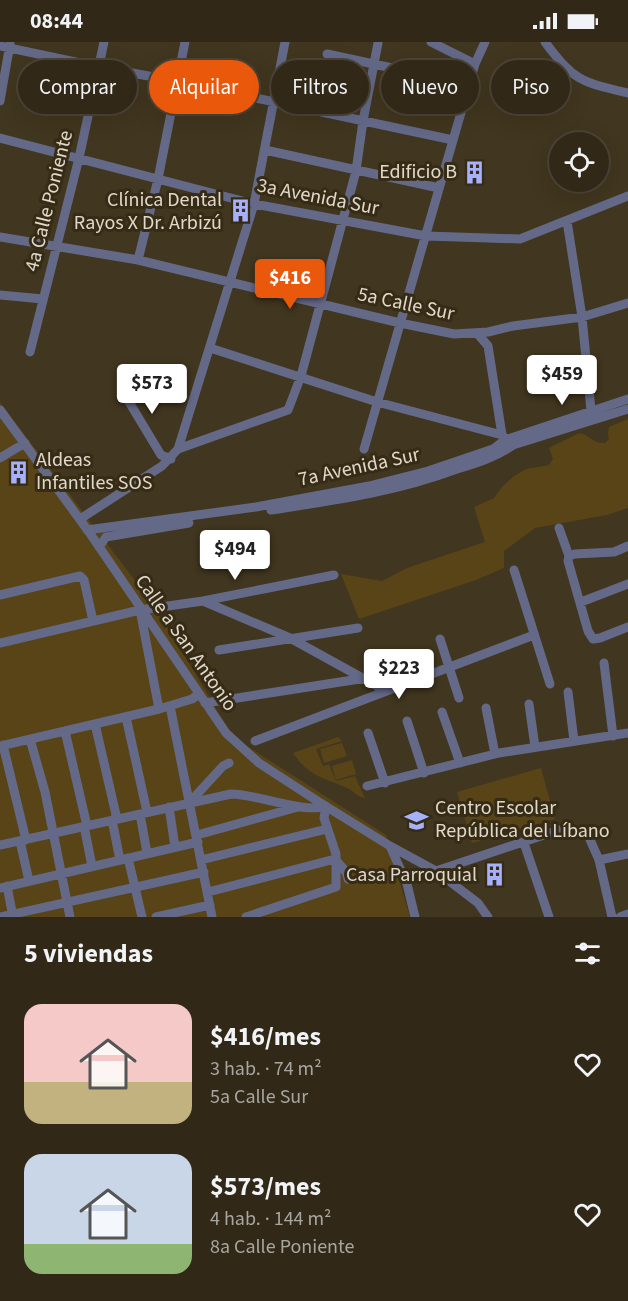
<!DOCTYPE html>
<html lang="es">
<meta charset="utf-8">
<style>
body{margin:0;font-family:"Source Sans 3",sans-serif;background:#3d3424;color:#f1f3f6;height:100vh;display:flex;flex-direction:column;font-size:22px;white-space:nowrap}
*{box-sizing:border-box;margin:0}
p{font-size:20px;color:#a8a6a1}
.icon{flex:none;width:33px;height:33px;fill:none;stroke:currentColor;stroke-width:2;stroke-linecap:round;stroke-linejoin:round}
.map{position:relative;height:875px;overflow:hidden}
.panel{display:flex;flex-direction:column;background:#312817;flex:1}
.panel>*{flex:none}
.hud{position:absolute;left:18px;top:18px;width:592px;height:54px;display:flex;gap:12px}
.tools{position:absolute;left:549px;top:90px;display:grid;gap:12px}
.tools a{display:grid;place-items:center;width:60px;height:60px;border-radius:50%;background:#312817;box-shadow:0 6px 24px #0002,0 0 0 2px #4c4436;font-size:30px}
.price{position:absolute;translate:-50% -51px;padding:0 14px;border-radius:6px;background:#fff;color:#222;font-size:20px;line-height:39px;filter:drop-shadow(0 2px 3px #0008)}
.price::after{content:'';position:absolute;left:50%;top:36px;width:18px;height:14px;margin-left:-9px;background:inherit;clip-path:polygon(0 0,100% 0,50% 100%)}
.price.selected{background:#ea580c;color:#fff}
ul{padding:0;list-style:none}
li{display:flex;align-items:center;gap:18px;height:150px;padding:0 24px}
li span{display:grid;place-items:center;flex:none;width:168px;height:120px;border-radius:18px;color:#555}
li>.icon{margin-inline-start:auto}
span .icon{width:72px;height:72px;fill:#fffc;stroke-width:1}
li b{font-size:26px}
h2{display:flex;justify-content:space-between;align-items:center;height:72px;padding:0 24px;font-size:26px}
.chip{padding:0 21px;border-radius:27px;background:#312817;box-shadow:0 6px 24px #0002,0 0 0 2px #4c4436;font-size:21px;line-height:54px}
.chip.selected{background:#ea580c;color:#fff}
.status{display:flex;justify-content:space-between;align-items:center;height:42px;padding:0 30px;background:#312817;direction:ltr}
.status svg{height:16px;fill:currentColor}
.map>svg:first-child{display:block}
.green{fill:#584416}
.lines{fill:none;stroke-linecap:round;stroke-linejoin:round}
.minor{stroke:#646988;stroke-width:9}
.labels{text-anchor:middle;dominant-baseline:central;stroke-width:6;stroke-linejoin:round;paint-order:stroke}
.poi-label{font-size:20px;fill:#e0d9cb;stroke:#362b15;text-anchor:end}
.street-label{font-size:20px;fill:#e0d9cb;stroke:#362b15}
</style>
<div class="status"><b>08:44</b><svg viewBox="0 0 49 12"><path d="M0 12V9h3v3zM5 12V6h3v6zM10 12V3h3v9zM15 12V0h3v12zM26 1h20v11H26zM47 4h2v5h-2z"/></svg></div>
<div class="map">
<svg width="628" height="875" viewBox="0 0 628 875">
<rect width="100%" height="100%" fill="#41361f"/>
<!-- green -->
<path class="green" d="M0 360 98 490H104L102 495 158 569 233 695 386 793 410 875H0Z
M628 377V466L607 473 535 486 504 509V526L476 538 359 577 341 532 382 539 407 526 485 500 474 465 494 456 502 445 514 434 526 427 549 423 553 417 549 406 579 391C589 392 593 402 605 401L609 397 608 391 609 385Z
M338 695 342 699 316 707 323 724 329 722 336 739 355 734 365 756C358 755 355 751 349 747 324 735 311 737 293 711Z
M342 701 347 714 324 721 320 707Z
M352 718 356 732 336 738 332 724Z
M541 726 555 777 472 801 457 750Z"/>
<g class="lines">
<!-- minor -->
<path class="minor" d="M431 0 475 22
M545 0C574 39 581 40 628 51
M0 4 99 25 176 39 453 98
M327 12 420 32
M0 59 10 2
M0 96 254 162 426 194 520 197 628 154
M265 108 439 146
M567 179 582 275 591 368
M0 195 138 218 400 281 454 292 488 290 513 284 582 275 628 261
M138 218 158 137 185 0
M0 253 43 257
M477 291 488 304 502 393
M210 306 377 360 502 393 509 401
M30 310 79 116 104 0
M123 350 161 413 171 417
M0 368 89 490 226 691 259 721 319 760 390 804 436 829 478 861 488 875
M178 407 288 368 301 334 356 129 363 79 378 1
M364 407 475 22 485 0
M0 416 25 401
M271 468C336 458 395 450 457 427 477 421 496 415 513 403L628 367
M80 477 162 424 178 407 254 162 285 0
M559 486 569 514 568 519 588 589 593 597 600 596 628 585
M87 488 256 465 369 444 428 429 493 407 505 398 628 357
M99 505 106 495 189 481
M569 514 575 512 614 510 628 504
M514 528 550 642
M0 553 80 534 84 538 93 579
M203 559 290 596 386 649
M581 560 628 542
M141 573 159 667
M440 597 459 656
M0 601 140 568 203 559 334 533
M219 608 358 586
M604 621 613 694
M568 650 574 699
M205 661 366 636
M529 662 535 705
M170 664 212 875
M486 666 495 712
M442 670 460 721
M126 675 147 770
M407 679 424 731
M95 682 117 777
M65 689 87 784
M368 691 385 741
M30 697 45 750 70 875
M255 699 534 593
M3 703 26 798
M0 704 159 667 192 657 199 652
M367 744 499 711 628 691
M189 761 223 724 229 721
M169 765 175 805
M140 772 147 811
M112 778 120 818
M84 784 92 824
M197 793 298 765
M20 799 29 839
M524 801 549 875
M0 803 231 752C257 752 304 772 326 764L324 776 336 812V845L246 875
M390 804 407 842 415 875
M128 816 142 875
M335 817 346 830 348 837
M201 818 327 787
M599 818 628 812
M436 829 559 788 582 789 588 793 599 818 612 875
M7 844 13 875
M0 846 198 800
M208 850 335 817
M0 875 204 830
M156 875 210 863
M620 875 628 872"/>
</g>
<!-- icons -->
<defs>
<symbol id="building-bare" viewBox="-9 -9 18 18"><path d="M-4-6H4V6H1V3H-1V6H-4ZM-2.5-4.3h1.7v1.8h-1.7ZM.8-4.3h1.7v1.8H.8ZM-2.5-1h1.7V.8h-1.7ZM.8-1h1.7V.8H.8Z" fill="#a7b0fc" stroke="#362b15" stroke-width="2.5" paint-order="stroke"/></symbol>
<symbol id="school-bare" viewBox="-9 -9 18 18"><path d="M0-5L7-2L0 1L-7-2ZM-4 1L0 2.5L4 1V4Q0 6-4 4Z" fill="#a7b0fc" stroke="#362b15" stroke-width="2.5" paint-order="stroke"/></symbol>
</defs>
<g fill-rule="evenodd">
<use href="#building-bare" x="458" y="114" width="33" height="33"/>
<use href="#building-bare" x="224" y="152" width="33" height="33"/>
<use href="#building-bare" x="2" y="414" width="33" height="33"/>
<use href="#school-bare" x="400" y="762" width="33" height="33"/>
<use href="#building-bare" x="478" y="816" width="33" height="33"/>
</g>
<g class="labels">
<!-- poi labels -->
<g class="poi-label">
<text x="457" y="130">Edificio B</text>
<text x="222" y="158">Clínica Dental<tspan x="222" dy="23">Rayos X Dr. Arbizú</tspan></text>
<text x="36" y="418" text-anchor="start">Aldeas<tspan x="36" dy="23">Infantiles SOS</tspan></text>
<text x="435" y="766" text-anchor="start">Centro Escolar<tspan x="435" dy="23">República del Líbano</tspan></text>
<text x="477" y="833">Casa Parroquial</text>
</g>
<!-- street labels -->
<g class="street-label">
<text transform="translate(318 155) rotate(11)">3a Avenida Sur</text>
<text transform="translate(49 159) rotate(-76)">4a Calle Poniente</text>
<text transform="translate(406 262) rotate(12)">5a Calle Sur</text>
<text transform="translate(359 425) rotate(-12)">7a Avenida Sur</text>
<text transform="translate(186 601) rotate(55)">Calle a San Antonio</text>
</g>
</g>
</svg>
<div class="tools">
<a><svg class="icon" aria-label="locate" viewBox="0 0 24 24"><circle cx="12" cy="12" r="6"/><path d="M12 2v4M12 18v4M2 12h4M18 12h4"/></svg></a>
</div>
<b class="price selected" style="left:290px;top:268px">$416</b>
<b class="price" style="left:562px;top:364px">$459</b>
<b class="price" style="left:152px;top:373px">$573</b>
<b class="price" style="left:235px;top:539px">$494</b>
<b class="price" style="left:399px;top:658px">$223</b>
<div class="hud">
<a class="chip">Comprar</a>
<a class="chip selected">Alquilar</a>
<a class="chip">Filtros</a>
<a class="chip">Nuevo</a>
<a class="chip">Piso</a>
</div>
</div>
<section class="panel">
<h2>5 viviendas<svg class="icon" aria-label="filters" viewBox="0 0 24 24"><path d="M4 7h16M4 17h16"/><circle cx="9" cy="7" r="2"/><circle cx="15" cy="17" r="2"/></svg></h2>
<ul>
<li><span style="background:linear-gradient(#f6c9c9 65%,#c2b280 0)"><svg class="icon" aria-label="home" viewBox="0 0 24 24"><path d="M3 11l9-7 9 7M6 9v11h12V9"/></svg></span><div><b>$416/mes</b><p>3 hab. · 74 m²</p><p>5a Calle Sur</p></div><svg class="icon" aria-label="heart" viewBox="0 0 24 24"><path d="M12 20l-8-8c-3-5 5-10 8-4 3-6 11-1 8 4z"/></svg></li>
<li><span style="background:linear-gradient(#c9d6e8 75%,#8fb573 0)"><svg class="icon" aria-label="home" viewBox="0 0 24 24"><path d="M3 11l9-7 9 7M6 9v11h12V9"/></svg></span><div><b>$573/mes</b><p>4 hab. · 144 m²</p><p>8a Calle Poniente</p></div><svg class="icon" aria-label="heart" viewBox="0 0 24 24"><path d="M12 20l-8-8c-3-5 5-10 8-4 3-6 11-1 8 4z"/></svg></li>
</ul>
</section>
